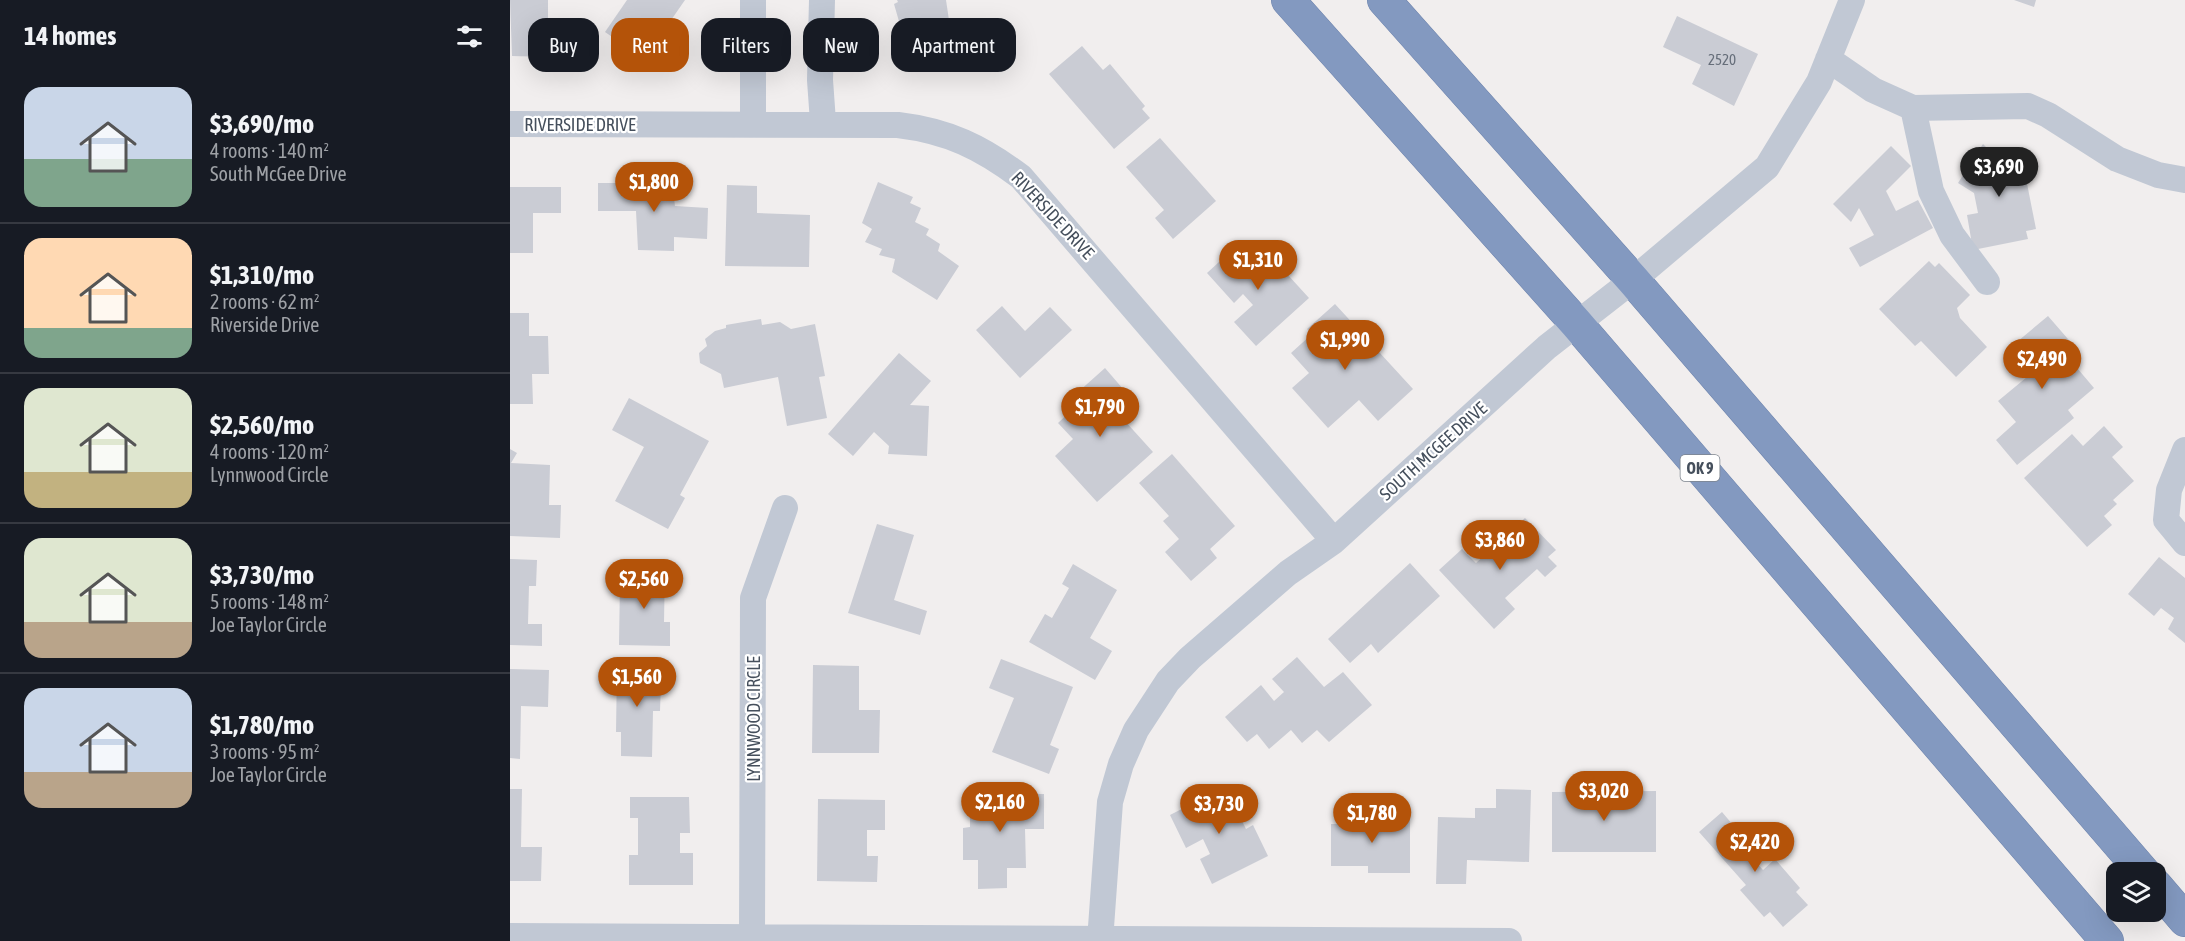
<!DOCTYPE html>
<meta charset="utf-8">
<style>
body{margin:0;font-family:"Asap Condensed",sans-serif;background:#242831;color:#f1f3f6;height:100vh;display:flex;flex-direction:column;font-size:22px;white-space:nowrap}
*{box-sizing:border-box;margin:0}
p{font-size:20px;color:#9ea1a6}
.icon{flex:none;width:33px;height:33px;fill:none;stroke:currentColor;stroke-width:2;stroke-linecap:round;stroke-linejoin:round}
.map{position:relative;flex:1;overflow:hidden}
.sheet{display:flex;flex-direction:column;background:#171b24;width:510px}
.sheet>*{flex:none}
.guide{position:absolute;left:18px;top:18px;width:570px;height:54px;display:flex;gap:12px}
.controls{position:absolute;left:1596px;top:862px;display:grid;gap:12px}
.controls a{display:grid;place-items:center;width:60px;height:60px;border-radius:12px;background:#171b24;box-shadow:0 6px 24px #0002;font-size:30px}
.price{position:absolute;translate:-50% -51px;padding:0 14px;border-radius:21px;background:#b45309;color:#fff;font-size:20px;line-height:39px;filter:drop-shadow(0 2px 3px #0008)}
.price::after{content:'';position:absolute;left:50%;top:36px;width:18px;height:14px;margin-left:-9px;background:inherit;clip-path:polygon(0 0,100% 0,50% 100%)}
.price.on{background:#222;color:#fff}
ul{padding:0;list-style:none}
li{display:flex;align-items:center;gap:18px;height:150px;padding:0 24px}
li+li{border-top:2px solid #363941}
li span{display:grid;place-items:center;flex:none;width:168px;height:120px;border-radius:18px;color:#555}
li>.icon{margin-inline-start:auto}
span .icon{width:72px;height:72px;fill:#fffc;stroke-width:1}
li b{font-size:26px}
h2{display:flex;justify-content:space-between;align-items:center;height:72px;padding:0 24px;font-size:26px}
.pill{padding:0 21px;border-radius:18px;background:#171b24;box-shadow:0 6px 24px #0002;font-size:21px;line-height:54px}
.pill.on{background:#b45309;color:#fff}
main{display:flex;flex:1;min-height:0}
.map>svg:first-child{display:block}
.building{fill:#caccd4}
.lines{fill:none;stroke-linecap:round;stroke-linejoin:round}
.highway-casing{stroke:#6e84ac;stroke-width:34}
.minor{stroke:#c1c8d4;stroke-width:26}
.highway{stroke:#8399c0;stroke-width:33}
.labels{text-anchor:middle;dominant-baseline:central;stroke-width:4.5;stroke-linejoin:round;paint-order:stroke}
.number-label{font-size:15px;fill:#666e7a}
.shield{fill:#fff;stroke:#7d848d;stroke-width:1.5}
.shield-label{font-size:16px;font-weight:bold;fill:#454f5c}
.street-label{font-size:18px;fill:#454f5c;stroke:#fff}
</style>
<main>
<section class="sheet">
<h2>14 homes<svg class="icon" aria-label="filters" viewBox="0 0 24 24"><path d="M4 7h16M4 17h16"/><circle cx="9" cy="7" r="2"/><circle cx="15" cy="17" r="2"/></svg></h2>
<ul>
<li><span style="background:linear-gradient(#c9d6e8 60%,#7fa58c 0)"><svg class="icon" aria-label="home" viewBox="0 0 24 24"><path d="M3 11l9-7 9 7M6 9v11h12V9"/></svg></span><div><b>$3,690/mo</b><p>4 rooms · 140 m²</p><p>South McGee Drive</p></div></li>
<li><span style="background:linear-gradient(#ffd9b3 75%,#7fa58c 0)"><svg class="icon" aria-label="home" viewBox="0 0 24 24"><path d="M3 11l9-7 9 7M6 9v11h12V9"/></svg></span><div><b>$1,310/mo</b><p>2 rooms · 62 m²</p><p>Riverside Drive</p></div></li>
<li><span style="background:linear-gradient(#dfe7d0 70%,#c2b280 0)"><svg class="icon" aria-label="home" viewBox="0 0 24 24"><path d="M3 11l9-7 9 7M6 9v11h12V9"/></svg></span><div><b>$2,560/mo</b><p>4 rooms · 120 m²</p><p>Lynnwood Circle</p></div></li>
<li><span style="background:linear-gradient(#dfe7d0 70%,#b9a48a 0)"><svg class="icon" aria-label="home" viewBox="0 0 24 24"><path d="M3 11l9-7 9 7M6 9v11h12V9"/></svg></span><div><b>$3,730/mo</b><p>5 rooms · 148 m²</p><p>Joe Taylor Circle</p></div></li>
<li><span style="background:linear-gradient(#c9d6e8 70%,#b9a48a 0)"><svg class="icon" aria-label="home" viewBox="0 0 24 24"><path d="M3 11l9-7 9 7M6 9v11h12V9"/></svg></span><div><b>$1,780/mo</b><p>3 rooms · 95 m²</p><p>Joe Taylor Circle</p></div></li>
</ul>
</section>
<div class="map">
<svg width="1675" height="941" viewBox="0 0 1675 941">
<rect width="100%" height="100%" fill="#f1eeee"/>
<!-- building -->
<path class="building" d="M0 0H38V57L2 56Z
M117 0H175L134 59 95 32Z
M387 0H436L443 47 399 56 384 4 388 2Z
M1504 0H1526L1524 7Z
M1167 16 1248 54 1224 106 1182 84 1191 65 1153 47Z
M572 46 593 70 600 64 635 106 632 109 640 118 604 149 539 74Z
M650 138 706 201 663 239 645 218 654 210 616 167Z
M1473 144 1482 153 1510 148 1526 229 1516 231 1518 239 1463 250 1457 215 1468 213 1464 193 1448 183Z
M1381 146 1401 166 1376 191 1386 211 1408 200 1423 228 1350 267 1339 248 1364 235 1349 208 1341 222 1323 204Z
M368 182 403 197 400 203 411 208 405 222 419 229 416 235 430 244 428 251 449 266 427 300 382 272 385 259 369 255 372 249 355 242 362 229 352 223Z
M88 183H162L165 206 198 208 197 239 164 237V251L128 250 126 211H88Z
M217 185 247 186V213L300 215 299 267 215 266Z
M0 187H51V213H23V253H0Z
M733 240 760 269 767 263 799 298 746 346 724 322 743 305 733 294 724 303 697 273Z
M1419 261 1425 267 1429 263 1460 295 1447 308 1450 318 1477 347 1446 377 1411 341 1405 346 1369 309Z
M825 304 903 389 868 421 849 400 818 428 782 388 799 373 781 353 802 334 797 329Z
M492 306 515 331 540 307 562 330 510 378 466 330Z
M0 313H19V336H38L39 374H22L23 404H0Z
M1538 316 1571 354 1562 362 1584 388 1558 410 1564 418 1507 465 1486 440 1506 422 1488 401 1517 377 1496 351Z
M251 319 252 325 270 322 281 329 305 324 315 376 309 377 317 418 277 426 268 377 214 388 211 374 190 363 189 353 197 346 195 339 205 331 216 328V325Z
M389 353 421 381 400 405 419 406 417 456 378 454 379 446 364 432 343 456 318 434Z
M595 368 620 397 605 410 643 452 587 502 545 456 563 439 548 423 564 408 558 401Z
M119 398 199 441 170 495 175 498 158 529 105 501 134 447 102 430Z
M1594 426 1613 447 1602 457 1624 481 1603 500 1607 504 1594 516 1602 525 1577 547 1514 478 1562 434 1573 446Z
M0 449 7 453 1 463 40 465 39 505H51L50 538 0 536Z
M662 454 725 526 700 549 707 558 681 581 655 552 669 539 653 521 659 516 629 483Z
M1015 518 1046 550 1038 557 1047 566 1035 577 1027 569 995 598 1005 609 984 629 929 570 952 549 966 563Z
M367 524 404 535 384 600 417 611 410 635 338 613Z
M1649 557 1675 578V643L1658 629 1664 618 1651 608 1644 616 1618 594Z
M0 559 27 560 26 586H19L18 624H32V646L0 645Z
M900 563 930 596 868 653 861 644 840 663 818 639Z
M563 564 607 590 580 638 602 651 585 680 519 642 535 614 542 618 559 588 552 584Z
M130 566H155L154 622H160V646L109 645 110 581H129Z
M787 657 814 687 833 672 862 705 819 742 807 730 792 743 781 730 759 749 747 734 737 742 715 717 751 685 764 701 774 692 762 679Z
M491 659 563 687 540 745 549 749 539 774 482 752 504 698 479 688Z
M107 665 146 666 145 683H151L150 711H143L142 757 111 756V732H106Z
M303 665 349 666V710H370L369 753H302Z
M0 669 39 670 38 707 11 706 10 759 0 758Z
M715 787 736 829 743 825 758 856 702 884 690 859 700 854 693 839 676 848 660 815Z
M460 788H487V794H534V829H515L516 868H497V888L468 889V860H453V828L460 827Z
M0 789H12L11 847H32L31 881H0Z
M986 789 1021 790 1019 862 957 860 956 884H926L928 817 965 818V808H986Z
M1146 791V852H1042V792Z
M120 797H179L180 833H170V853H183V885H119V855H128V818H120Z
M308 799 375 800V830H357V856H368L367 882 307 881Z
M1212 812 1240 845 1234 849 1253 870 1265 859 1290 888 1286 892 1298 905 1273 927 1260 912 1254 917 1230 890 1236 885 1189 832Z
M834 818H900V873H858V866H821V824H834Z"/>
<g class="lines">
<defs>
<path id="highway" d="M778 0 1066 323 1597 941
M874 0 1123 280 1634 873
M1646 886 1675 920"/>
</defs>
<!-- highway casing -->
<use href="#highway" class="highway-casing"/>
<!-- minor -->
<path class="minor" d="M243 0V123
M312 0 310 80 313 122
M1318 59 1363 90 1403 108 1518 106 1538 115 1607 159 1648 175 1675 180
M1403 108 1421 191 1442 235 1477 282
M0 124 388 125C438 131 471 147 511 177L824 541
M1675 450 1659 490 1656 520 1675 543
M0 936 999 941
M242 937 243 598 275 508
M590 941 600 802 611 764 626 730 658 681 680 658 778 573 824 541 1037 347 1123 280 1257 167 1309 82 1342 0"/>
<!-- highway -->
<use href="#highway" class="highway"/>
</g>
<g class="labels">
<!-- number labels -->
<g class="number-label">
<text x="1212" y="59">2520</text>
</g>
<!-- shield labels -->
<rect class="shield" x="1170.5" y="455" width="39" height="26" rx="4.5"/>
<g class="shield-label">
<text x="1190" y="468">OK 9</text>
</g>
<!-- street labels -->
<g class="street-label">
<text x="70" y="124">RIVERSIDE DRIVE</text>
<text transform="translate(543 215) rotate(47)">RIVERSIDE DRIVE</text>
<text transform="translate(923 451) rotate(-42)">SOUTH MCGEE DRIVE</text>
<text transform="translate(243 719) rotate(-90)">LYNNWOOD CIRCLE</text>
</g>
</g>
</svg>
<div class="controls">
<a><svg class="icon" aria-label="layers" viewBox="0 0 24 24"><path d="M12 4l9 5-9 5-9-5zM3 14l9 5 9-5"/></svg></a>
</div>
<b class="price on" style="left:1489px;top:198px">$3,690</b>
<b class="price" style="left:144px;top:213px">$1,800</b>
<b class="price" style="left:748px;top:291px">$1,310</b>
<b class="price" style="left:835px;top:371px">$1,990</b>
<b class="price" style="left:1532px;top:390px">$2,490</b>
<b class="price" style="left:590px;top:438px">$1,790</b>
<b class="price" style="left:990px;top:571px">$3,860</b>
<b class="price" style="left:134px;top:610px">$2,560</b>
<b class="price" style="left:127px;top:708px">$1,560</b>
<b class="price" style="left:1094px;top:822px">$3,020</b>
<b class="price" style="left:490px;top:833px">$2,160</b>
<b class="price" style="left:709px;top:835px">$3,730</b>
<b class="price" style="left:862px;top:844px">$1,780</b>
<b class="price" style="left:1245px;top:873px">$2,420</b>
<div class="guide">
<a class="pill">Buy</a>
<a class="pill on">Rent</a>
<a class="pill">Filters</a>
<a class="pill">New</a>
<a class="pill">Apartment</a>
</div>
</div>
</main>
